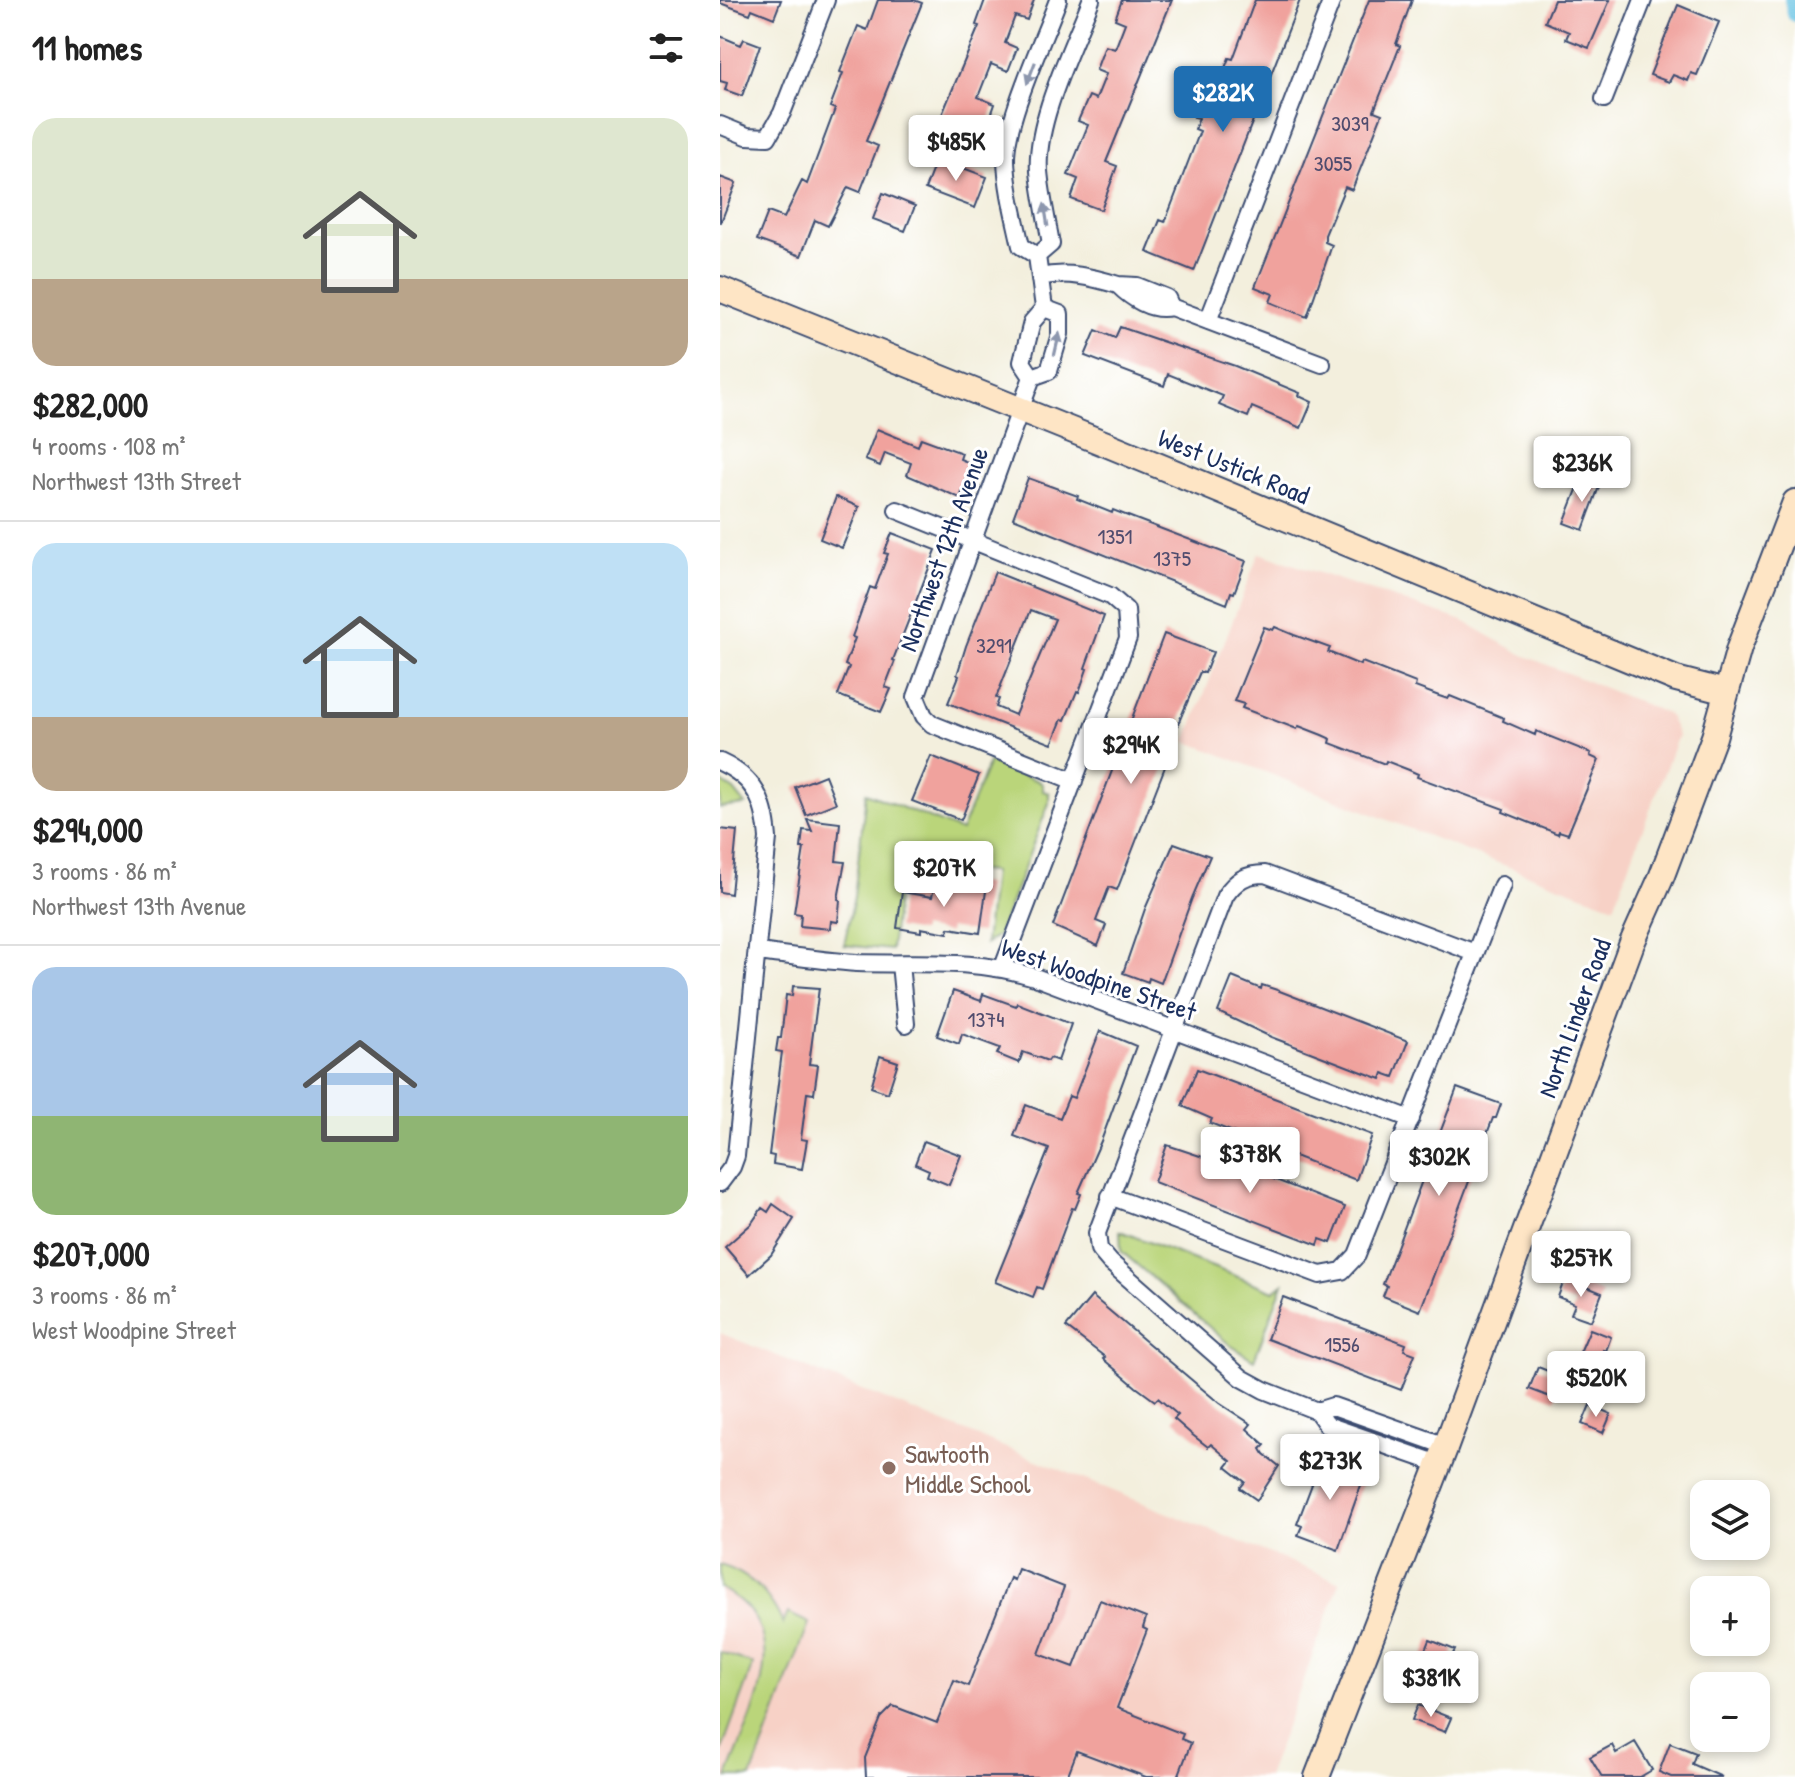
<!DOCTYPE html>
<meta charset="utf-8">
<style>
body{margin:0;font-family:"Patrick Hand",sans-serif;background:#f2f2f2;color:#222;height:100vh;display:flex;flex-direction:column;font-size:30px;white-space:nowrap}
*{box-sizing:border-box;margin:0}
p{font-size:26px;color:#767676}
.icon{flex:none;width:44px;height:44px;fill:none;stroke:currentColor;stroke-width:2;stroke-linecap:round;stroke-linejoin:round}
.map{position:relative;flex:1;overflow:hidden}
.drawer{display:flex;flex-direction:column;background:#fff;width:720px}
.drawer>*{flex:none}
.controls{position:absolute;left:970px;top:1480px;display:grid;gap:16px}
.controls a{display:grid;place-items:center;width:80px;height:80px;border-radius:16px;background:#fff;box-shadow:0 4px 12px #0003;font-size:40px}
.price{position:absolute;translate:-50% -68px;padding:0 18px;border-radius:8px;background:#fff;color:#222;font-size:26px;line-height:52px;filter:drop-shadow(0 2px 4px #0008)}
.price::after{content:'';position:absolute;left:50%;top:48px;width:24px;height:18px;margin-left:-12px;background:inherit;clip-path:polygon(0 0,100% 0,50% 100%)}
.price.selected{background:#1f6fb2;color:#fff}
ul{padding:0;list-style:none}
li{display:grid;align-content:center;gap:16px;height:424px;padding:0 32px}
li+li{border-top:2px solid #e0e0e0}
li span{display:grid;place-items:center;height:248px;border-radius:24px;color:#555}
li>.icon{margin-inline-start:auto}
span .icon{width:144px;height:144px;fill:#fffc;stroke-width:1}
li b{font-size:34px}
h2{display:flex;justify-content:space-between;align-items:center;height:96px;padding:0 32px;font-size:34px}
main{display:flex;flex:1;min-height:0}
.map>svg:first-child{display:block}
.built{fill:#f7d1c6}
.green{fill:#bad57a;stroke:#6a826c;stroke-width:2}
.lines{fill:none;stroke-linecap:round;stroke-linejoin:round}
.canal{stroke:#64c1e2;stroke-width:16}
.building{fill:#f0a29d;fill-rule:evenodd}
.minor-casing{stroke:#3b4c71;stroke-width:20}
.secondary-casing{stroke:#3b4c71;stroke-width:28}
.minor{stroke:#fff;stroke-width:16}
.secondary{stroke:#fee5c5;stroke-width:24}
.oneway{fill:#8d97ae}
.education-dot{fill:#8d6e63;stroke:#fff;stroke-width:3}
.labels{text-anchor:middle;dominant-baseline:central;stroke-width:6;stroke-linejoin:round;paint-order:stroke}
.number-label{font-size:22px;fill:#504c6e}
.street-label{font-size:26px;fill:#1b2f5e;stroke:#fff}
.education-label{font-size:26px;fill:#785e54;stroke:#fff;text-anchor:start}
</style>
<main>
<section class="drawer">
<h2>11 homes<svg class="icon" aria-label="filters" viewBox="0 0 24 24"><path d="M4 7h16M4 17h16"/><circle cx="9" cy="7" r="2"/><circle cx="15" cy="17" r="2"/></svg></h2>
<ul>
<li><span style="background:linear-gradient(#dfe7d0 65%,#b9a48a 0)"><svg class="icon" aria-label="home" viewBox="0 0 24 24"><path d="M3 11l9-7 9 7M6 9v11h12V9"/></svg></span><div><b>$282,000</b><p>4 rooms · 108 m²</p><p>Northwest 13th Street</p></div></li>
<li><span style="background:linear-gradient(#bfe0f5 70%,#b9a48a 0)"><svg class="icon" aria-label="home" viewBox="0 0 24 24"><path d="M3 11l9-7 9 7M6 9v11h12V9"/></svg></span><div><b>$294,000</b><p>3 rooms · 86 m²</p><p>Northwest 13th Avenue</p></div></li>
<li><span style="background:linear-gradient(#a9c7e8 60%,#8fb573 0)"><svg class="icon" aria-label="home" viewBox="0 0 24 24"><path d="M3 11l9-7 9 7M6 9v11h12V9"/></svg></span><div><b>$207,000</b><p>3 rooms · 86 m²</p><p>West Woodpine Street</p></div></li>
</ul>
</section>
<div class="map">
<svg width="1075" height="1777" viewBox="0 0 1075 1777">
<rect width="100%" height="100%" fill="#fff"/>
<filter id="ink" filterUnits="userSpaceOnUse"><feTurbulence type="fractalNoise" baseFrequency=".0125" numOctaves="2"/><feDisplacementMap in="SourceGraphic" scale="16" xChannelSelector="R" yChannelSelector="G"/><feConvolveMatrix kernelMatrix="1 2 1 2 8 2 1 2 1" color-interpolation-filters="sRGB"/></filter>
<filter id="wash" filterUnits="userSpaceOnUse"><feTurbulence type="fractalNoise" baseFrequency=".006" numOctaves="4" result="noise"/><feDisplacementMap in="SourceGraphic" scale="32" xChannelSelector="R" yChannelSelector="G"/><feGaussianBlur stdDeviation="1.8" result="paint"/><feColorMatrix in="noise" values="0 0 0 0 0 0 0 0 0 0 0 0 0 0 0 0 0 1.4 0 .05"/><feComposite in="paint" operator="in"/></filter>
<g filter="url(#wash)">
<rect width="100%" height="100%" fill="#f3efdd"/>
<!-- built -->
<path class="built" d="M539 553 743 621 803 655 948 714 958 735 894 906 762 857 466 741Z
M0 1333 620 1582 547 1777H0Z"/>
<!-- green -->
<path class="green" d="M269 762 318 781 323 785V791L329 793V803L278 935 265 944 273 872 181 865 171 950 124 945 134 897 146 793 241 831Z
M0 781 14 790 26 805 0 808Z
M400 1231 554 1291 563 1284 534 1360 510 1345 401 1251Z
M0 1565C30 1574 51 1596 63 1624L68 1613 89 1623 31 1777H7C30 1715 82 1629 0 1588Z
M0 1652 33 1664 0 1755Z"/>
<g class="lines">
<!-- canal -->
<path class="canal" d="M1072 0 1075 14"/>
</g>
<g id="blocks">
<!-- building -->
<path class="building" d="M0 0H61L54 18 32 9 30 14 0 3Z
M158 0H194L202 3 146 141 158 146 140 192 128 187 108 226 95 220 81 256 37 240 48 212 64 218 82 181 87 184 115 109 110 107 123 73 120 72 138 26 147 30Z
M265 0H314L307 20 295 16 285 43 297 48 288 71 271 64 258 97 275 104 268 124 256 120 248 141 216 129 259 26 256 25Z
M402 0H452L386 162 397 166 381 210 351 199 358 179 348 175 368 125 358 121 369 96 376 99 386 74 376 70 385 46 395 49 405 23 395 19Z
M535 0H580L474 271 427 252 440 220 445 222 480 131 475 129 479 118 474 117 480 101 488 103 491 97 493 98 509 58 513 59Z
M649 0H692L676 44 680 46 654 111 662 114 632 190 625 187 605 235V242L612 245 587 317 550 302 553 294 535 287Z
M834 0H890L869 48 846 39 849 32 825 22Z
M958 5 999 22 977 75 971 73 968 81 953 75 949 82 930 75Z
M0 36 21 45 24 39 40 45 22 96 5 90 7 83 0 81Z
M217 158 267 177 255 208 205 189Z
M0 177 16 183 1 222H0Z
M163 193 195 206 185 231 153 219Z
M400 327 515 366 580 393 579 396 592 402 581 428 532 407 528 417 499 405 503 396 448 374 444 386 365 356 376 330 395 338Z
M157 429 198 446 201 438 242 453 240 459 252 464 240 498 187 475 191 463 165 453 160 466 145 460Z
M862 477 880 484 863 530 844 523Z
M308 478 358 496 357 499 392 513 393 510 413 518 526 561 514 593 511 592 507 604 293 518Z
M116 497 139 507 122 548 100 539Z
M172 533 216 550 173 660 175 661 165 687 171 689 161 712 118 695 129 667 125 665 135 638 132 637 150 587 155 589 168 554 164 553Z
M275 572 384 616 365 668 367 669 359 692 357 691 345 720 342 719 332 744 228 703 239 676 237 675 246 646ZM311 610 335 619 295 715 276 707 279 699 276 698Z
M544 627 553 630 555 627 574 635 610 648 608 652 640 665 642 662 696 683 695 687 719 696 728 699 730 696 784 718 783 721 815 735 816 731 871 753 870 756 879 760 848 834 839 831 838 834 783 812 784 809 697 777 698 774 689 770 666 761 665 764 610 743 611 739 602 735 579 726 577 729 522 708 524 704 514 701Z
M444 634 493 652 485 673 480 672 455 731 457 732 448 759 397 890 389 887 376 921 386 925 378 946 333 926Z
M211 756 259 775 241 820 192 801Z
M105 775 116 803 86 815 75 787Z
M87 819 120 823 116 861 125 862 118 899 120 900 118 922 111 921 110 929 80 926 81 914 74 913 84 848H81L83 830 92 831Z
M0 829 17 831 11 894 0 892Z
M454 843 490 856 472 898 441 983 429 978 428 982 403 973 425 909Z
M245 881 267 884 260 933 229 928 228 933 201 928V932L177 928 182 892 212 897 215 884 244 889Z
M512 977 541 989 542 985 557 990 688 1041 674 1077 663 1073 661 1079 645 1073 551 1037 498 1012Z
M73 986 99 988 89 1064 98 1065 94 1094 87 1093 81 1139 87 1140 82 1169 53 1164 54 1156 49 1155 62 1052 56 1051 58 1038H61L66 995 72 996Z
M233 991 261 1001 263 994 296 1006 297 1003 351 1024 338 1061 330 1058 328 1061 303 1052 299 1063 277 1054 280 1048 242 1034 239 1044 217 1036Z
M380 1031 416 1046 381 1141 358 1193 361 1194 355 1209 352 1208 322 1289 317 1287 313 1297 275 1282 329 1149 294 1136 306 1105 340 1118 349 1096 354 1098Z
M160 1056 178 1062 168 1093 151 1087Z
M477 1069 652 1135 636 1180 490 1123 492 1119 462 1106Z
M737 1088 781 1104 776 1118H773L700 1311 663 1296 667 1286 663 1284Z
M204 1141 241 1155 229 1185 207 1176 209 1170 195 1164Z
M447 1145 492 1160 494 1156 625 1207 611 1243 600 1239 598 1245 434 1182Z
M53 1204 74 1219 51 1255 29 1275 5 1247 31 1224 42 1208 48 1212Z
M845 1278 882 1293 871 1321 851 1314 855 1304 838 1297Z
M372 1296 499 1403 531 1424 527 1429 545 1445 541 1449 544 1454 559 1466 537 1500 520 1488 525 1482 506 1467 511 1461 491 1444 488 1447 470 1433 454 1419 458 1415 438 1398 435 1401 416 1387 383 1359 385 1357 346 1327Z
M563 1297 686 1344 684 1350 695 1354 681 1390 547 1339Z
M870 1329 891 1337 886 1351 883 1350 869 1388 848 1380Z
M818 1367 843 1377 835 1399 809 1389Z
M870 1405 891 1414 883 1433 862 1424Z
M603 1455 646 1471 618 1550 578 1535 582 1526 577 1524Z
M298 1569 344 1587 319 1654 354 1667 380 1600 426 1618 423 1628 427 1630 397 1708 463 1734 461 1739 471 1743 458 1777H426L357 1751 347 1777H146L145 1758 161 1718 173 1706 217 1723 234 1680 248 1686 290 1578 294 1580Z
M710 1640 735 1650 731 1658 742 1662 735 1681 723 1677 719 1687 700 1679 704 1670 699 1668Z
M698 1705 731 1718 725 1732 692 1720Z
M915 1742 932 1770 920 1777H882L870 1757 892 1745 896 1753Z
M950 1743 976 1753 972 1764 1002 1777H951L939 1772Z"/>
</g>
</g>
<g filter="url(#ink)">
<use href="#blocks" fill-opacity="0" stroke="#3b4c71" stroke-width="2"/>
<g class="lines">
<defs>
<path id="minor" d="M884 99 923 0
M0 125 27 136 48 137 62 113 106 0
M317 256 301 246C295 218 287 189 286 160 285 120 323 41 338 0
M317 256 331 244C327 220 321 195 319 171 315 121 353 47 371 0
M320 277C347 271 372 277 398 285
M398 285 417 286 447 298 451 307C432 312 411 298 398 285Z
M451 307 602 364
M488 321 612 0
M312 377 196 697 204 716 212 724 354 781
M312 377 302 362 312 322 324 308 317 256
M312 377 329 371 340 334V314L324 308
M177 510 390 596 406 610 408 638 283 967
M0 762C35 778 45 801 48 838L16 1156 12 1167 0 1183
M38 952C71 956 104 961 137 963 201 965 252 958 315 977L691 1119
M180 964 186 1024
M390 1196 600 1275 622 1271 637 1255 782 885
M597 1411 613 1406 726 1446
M719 1464 607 1425 597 1411 544 1390 522 1378 390 1262 379 1249 377 1233 505 896C516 880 526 874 545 874L755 953"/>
<path id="secondary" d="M0 289 386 444 956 679 1006 692
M597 1777 726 1446 912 943 941 878 994 737 1019 648 1075 502"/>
</defs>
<!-- minor casing -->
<use href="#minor" class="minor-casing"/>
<!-- secondary casing -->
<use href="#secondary" class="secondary-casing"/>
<!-- minor -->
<use href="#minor" class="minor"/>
<!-- secondary -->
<use href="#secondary" class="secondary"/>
</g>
<!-- one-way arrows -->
<defs><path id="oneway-solid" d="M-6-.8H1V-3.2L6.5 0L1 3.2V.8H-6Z" transform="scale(2)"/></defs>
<g class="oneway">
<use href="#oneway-solid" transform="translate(311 73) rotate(111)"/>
<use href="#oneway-solid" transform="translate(326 215) rotate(-99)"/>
<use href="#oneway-solid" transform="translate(337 344) rotate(-77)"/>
</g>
</g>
<!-- markers -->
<circle class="education-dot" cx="169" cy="1468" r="8"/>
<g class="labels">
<!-- number labels -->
<g class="number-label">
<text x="630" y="123">3039</text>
<text x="613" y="163">3055</text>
<text x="395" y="536">1351</text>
<text x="452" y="558">1375</text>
<text x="274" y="645">3291</text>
<text x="266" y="1019">1374</text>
<text x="622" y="1344">1556</text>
</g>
<!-- street labels -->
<g class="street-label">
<text transform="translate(514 466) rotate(22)">West Ustick Road</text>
<text transform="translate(223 549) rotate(-70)">Northwest 12th Avenue</text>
<text transform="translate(379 979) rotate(19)">West Woodpine Street</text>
<text transform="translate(854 1018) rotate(-70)">North Linder Road</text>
</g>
<!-- education labels -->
<g class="education-label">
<text x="185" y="1453">Sawtooth<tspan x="185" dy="30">Middle School</tspan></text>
</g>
</g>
</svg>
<div class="controls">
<a><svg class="icon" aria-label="layers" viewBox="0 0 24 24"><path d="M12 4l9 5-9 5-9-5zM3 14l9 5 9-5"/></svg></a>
<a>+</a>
<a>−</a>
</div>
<b class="price selected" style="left:503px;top:134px">$282K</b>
<b class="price" style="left:236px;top:183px">$485K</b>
<b class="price" style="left:862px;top:504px">$236K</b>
<b class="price" style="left:411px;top:786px">$294K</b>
<b class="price" style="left:224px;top:909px">$207K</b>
<b class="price" style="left:530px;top:1195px">$378K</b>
<b class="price" style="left:719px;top:1198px">$302K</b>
<b class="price" style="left:861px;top:1299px">$257K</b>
<b class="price" style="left:876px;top:1419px">$520K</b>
<b class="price" style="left:610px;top:1502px">$273K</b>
<b class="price" style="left:711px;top:1719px">$381K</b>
</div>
</main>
